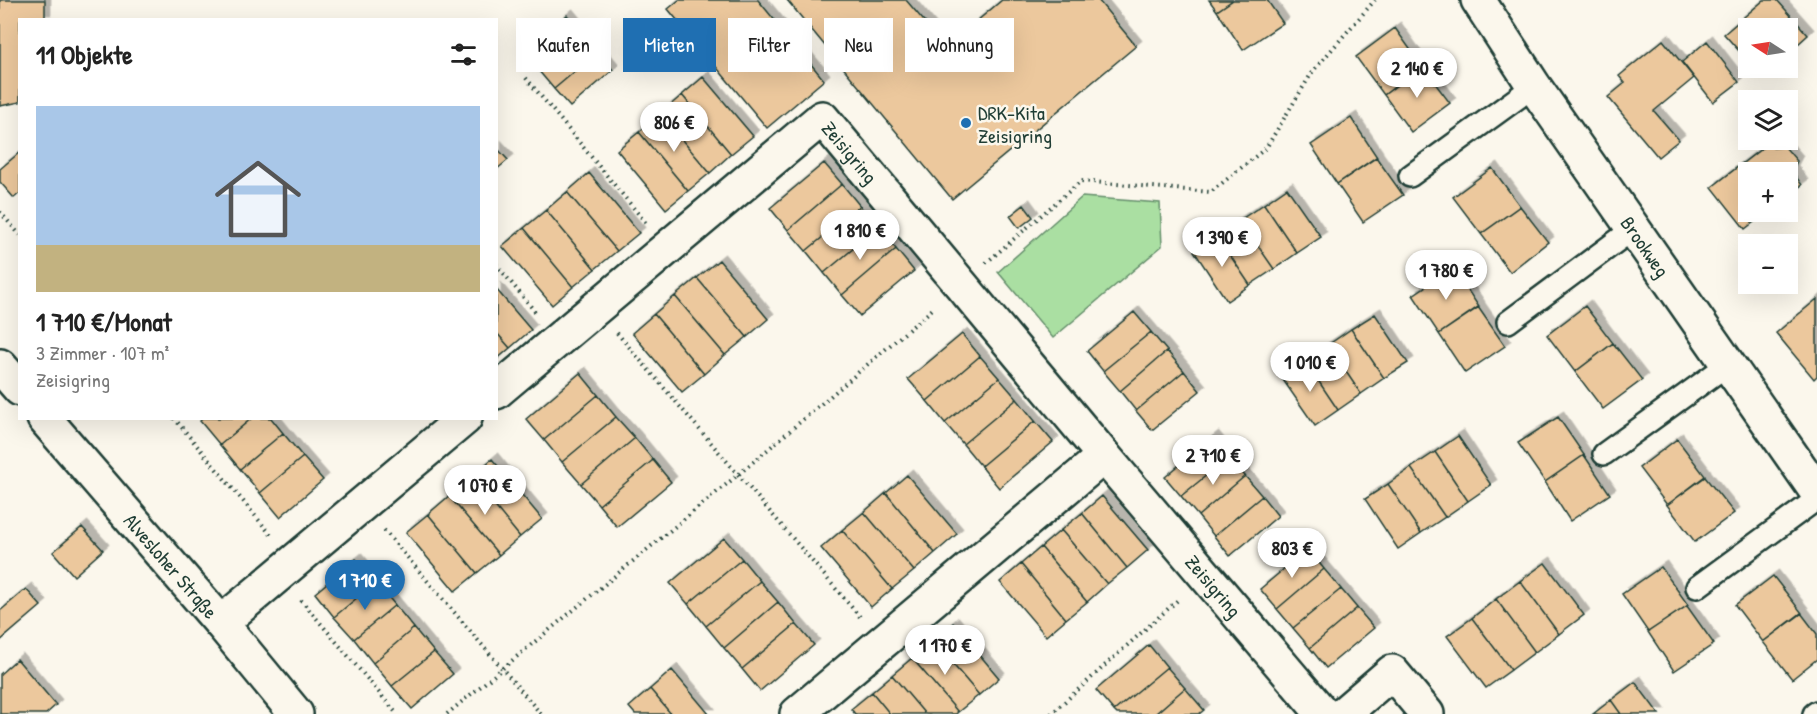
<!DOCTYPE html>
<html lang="de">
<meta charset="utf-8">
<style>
body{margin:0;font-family:"Patrick Hand",sans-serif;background:#f2f2f2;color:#222;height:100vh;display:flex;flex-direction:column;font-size:22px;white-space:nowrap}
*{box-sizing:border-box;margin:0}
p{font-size:20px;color:#767676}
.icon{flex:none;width:33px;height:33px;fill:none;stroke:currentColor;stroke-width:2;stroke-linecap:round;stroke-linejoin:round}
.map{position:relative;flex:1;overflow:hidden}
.drawer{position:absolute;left:18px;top:18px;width:480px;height:402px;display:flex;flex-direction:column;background:#fff;border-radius:0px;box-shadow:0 6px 24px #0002}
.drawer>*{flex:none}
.hud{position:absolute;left:516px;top:18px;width:570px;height:54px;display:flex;gap:12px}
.needle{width:39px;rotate:282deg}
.controls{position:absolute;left:1738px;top:18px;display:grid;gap:12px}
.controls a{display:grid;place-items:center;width:60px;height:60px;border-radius:0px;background:#fff;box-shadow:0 6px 24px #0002;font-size:30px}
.price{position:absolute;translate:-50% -51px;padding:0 14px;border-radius:21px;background:#fff;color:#222;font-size:20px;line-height:39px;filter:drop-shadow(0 2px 3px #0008)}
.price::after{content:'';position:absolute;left:50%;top:36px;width:18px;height:14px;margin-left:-9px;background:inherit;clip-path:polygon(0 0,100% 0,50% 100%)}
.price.active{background:#1f6fb2;color:#fff}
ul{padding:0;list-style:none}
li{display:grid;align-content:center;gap:12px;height:318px;padding:0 18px}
li span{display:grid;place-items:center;height:186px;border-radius:0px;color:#555}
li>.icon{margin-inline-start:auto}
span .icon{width:108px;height:108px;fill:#fffc;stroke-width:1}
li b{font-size:26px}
h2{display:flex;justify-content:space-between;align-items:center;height:72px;padding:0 18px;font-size:26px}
.tag{padding:0 21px;border-radius:0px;background:#fff;box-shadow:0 6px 24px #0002;font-size:21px;line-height:54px}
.tag.active{background:#1f6fb2;color:#fff}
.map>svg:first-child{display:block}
.green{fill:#aadfa2;stroke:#648e6b;stroke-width:1.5}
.building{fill:#ecc89d;stroke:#1f3d34;stroke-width:1.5;filter:url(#shadow)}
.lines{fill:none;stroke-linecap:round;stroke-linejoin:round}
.service-casing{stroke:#1f3d34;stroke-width:26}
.minor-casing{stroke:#1f3d34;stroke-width:38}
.tertiary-casing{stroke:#1f3d34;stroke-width:38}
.path{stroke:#1f3d34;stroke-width:4;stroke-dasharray:1.5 4.5;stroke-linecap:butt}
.service{stroke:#fbf7ec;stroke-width:21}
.minor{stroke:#fbf7ec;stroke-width:33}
.tertiary{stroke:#fbf7ec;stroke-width:33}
.poi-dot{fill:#1f6fb2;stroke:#fbf7ec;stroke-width:2}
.labels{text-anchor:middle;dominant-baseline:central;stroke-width:5;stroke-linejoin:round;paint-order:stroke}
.poi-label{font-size:20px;fill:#1f3d34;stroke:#fbf7ec;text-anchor:start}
.street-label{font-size:20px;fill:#1f3d34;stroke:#fbf7ec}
</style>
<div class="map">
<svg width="1817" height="714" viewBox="0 0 1817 714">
<defs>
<filter id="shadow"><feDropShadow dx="5.5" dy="-5.5" stdDeviation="0" flood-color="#0004"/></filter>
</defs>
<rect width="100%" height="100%" fill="#fbf7ec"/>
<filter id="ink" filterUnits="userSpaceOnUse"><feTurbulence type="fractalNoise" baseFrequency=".0167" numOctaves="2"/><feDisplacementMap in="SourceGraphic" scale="12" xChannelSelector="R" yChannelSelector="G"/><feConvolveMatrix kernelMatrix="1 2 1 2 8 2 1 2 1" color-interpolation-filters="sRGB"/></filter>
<g filter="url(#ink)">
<!-- green -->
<path class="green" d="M1082 197 1160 203 1162 246 1053 338 998 272Z"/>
<!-- building -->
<path class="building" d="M0 0H45V20H20V102L0 106Z
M679 0H758L824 80 767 128 668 9Z
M787 0H906L946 47 1002 0H1098L1136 46 952 199Z
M1209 0H1233L1217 11Z
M1233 0H1267L1283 23 1243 50 1217 11Z
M1764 0H1777L1808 35 1788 53V28H1749V62L1724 34Z
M567 15 582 33 538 70 523 52Z
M1395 28 1422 66 1384 95 1356 57Z
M582 33 598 52 554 89 538 70Z
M1663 40 1694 78 1654 111 1679 140 1658 157 1608 97 1625 83 1619 76Z
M1707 41 1739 82 1713 102 1682 62Z
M598 52 613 70 570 107 554 89Z
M1422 66 1450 103 1411 132 1384 95Z
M703 77 753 136 731 154 682 95Z
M682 95 731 154 710 173 660 114Z
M660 114 710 173 688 191 639 132Z
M1351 118 1377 157 1337 184 1311 145Z
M639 132 688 191 666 209 617 150Z
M1770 142 1773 148 1785 147 1797 161 1792 171 1802 185 1788 195V172H1749V212H1767L1745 229 1712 187Z
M496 147 508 160 496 170Z
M20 152V193L14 198 0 182V169Z
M1376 157 1403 195 1363 222 1337 184Z
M824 163 842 184 788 230 770 208Z
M1492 168 1520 206 1481 234 1453 197Z
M589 173 639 233 617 251 567 192Z
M842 184 860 206 806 251 788 230Z
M1287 188 1321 237 1297 253 1264 204Z
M567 192 617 251 595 269 546 210Z
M1264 204 1297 253 1274 269 1240 220Z
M1024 205 1033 217 1019 228 1010 216Z
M860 206 878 228 824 273 806 251Z
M1520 206 1548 242 1510 272 1481 234Z
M546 210 595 269 573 287 524 228Z
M1240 220 1274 269 1250 285 1217 236Z
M524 228 573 287 552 305 502 246Z
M878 228 896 249 842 295 824 273Z
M1217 236 1250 285 1227 301 1194 251Z
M896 249 914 271 860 316 842 295Z
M719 260 768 319 747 337 697 278Z
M1453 268 1479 307 1439 334 1413 295Z
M697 278 747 337 725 355 675 296Z
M496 289 531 330 510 348 496 332Z
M675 296 725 355 704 374 654 314Z
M1817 299V376L1814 379 1776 333Z
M1585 306 1613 343 1575 372 1547 335Z
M1478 307 1505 346 1465 373 1439 334Z
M1134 312 1151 332 1103 371 1087 351Z
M654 314 704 374 682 392 632 333Z
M1375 314 1408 363 1384 378 1351 329Z
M1351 329 1384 378 1361 394 1328 345Z
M496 332 510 348 496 360Z
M1151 332 1167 351 1120 391 1103 371Z
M962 334 980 356 927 401 908 379Z
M1613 343 1642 380 1603 409 1575 372Z
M1328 345 1361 394 1338 410 1305 361Z
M1167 351 1184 371 1136 411 1120 391Z
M980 356 999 378 945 423 927 401Z
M1305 361 1338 410 1315 426 1281 377Z
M1184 371 1200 391 1152 430 1136 411Z
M580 373 598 395 544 440 526 419Z
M999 378 1017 399 963 444 945 423Z
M598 395 616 417 562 462 544 440Z
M1017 399 1035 421 981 466 963 444Z
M616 417 635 438 581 484 562 462Z
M1558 417 1584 455 1545 482 1518 443Z
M203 418H252L220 445 200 421Z
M252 418H271L283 433 240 469 220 445Z
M1035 421 1053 442 999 488 981 466Z
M283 433 303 457 260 493 240 469Z
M1458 436 1491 485 1468 501 1435 452Z
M1213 437 1229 457 1181 496 1165 477Z
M635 438 653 460 599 505 581 484Z
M1677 439 1705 476 1667 505 1639 468Z
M1435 452 1468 501 1445 517 1411 468Z
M1584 455 1610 494 1570 521 1545 482Z
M303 457 323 480 280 517 260 493Z
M1229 457 1245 476 1198 516 1181 496Z
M492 459 542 519 520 537 471 477Z
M653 460 671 482 617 527 599 505Z
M1411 468 1445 517 1421 533 1388 484Z
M907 475 957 534 935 553 886 493Z
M1245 476 1262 496 1214 536 1198 516Z
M471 477 520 537 499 555 449 496Z
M1705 477 1734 513 1695 542 1667 505Z
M1388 484 1421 533 1398 549 1365 499Z
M886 493 935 553 914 571 864 512Z
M449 496 499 555 477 573 428 514Z
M1102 496 1148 550 1127 568 1082 513Z
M1262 496 1278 516 1230 556 1214 536Z
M864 512 914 571 892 589 842 530Z
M1082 513 1127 568 1107 584 1061 530Z
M428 514 477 573 455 591 406 532Z
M82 527 103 550 74 576 53 552Z
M842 530 892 589 871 607 821 548Z
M1061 530 1107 584 1087 602 1041 547Z
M724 538 742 559 688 604 670 583Z
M1041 547 1087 602 1066 619 1021 564Z
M1308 549 1324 569 1277 609 1260 589Z
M356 559 376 582 334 617 315 593Z
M742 559 760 581 706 626 688 604Z
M1545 563 1584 615 1559 634 1520 581Z
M1021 564 1066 619 1046 636 1000 582Z
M1661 567 1688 605 1648 632 1622 594Z
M1324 569 1341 589 1293 628 1277 609Z
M1773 576 1802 613 1763 642 1735 605Z
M760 581 778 602 724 648 706 626Z
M1520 581 1559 634 1535 652 1496 599Z
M376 582 395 605 354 639 334 617Z
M26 589 41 606 0 641V611Z
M1341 589 1357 608 1310 648 1293 628Z
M1496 599 1535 652 1511 670 1472 618Z
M778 602 796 624 742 669 724 648Z
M395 605 414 628 373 663 354 639Z
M1687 606 1714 644 1674 671 1648 632Z
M1357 608 1374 628 1326 668 1310 648Z
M1801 613 1817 634V659L1792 679 1763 642Z
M1472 618 1511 670 1486 688 1447 636Z
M953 623 999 678 979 695 933 641Z
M796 624 814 645 760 691 742 669Z
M414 628 434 652 392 686 373 663Z
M933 641 979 695 958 712 912 658Z
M1149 645 1167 667 1114 711 1096 690Z
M434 652 453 674 412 709 392 686Z
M912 658 958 712 956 714H925L892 675Z
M17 659 56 705 46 714H0V674Z
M1167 667 1185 688 1155 714H1117L1114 711Z
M672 670 709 714H671L650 689Z
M892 675 925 714H890L872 692Z
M1635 682 1659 714H1621L1611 700Z
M1185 688 1204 710 1199 714H1155Z
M650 689 671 714H635L629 707Z
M872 692 890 714H855L851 709Z
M1611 700 1621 714H1593Z"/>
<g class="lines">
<defs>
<path id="service" d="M1410 176 1534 86
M1508 322 1633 229
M1604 454 1727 365
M1697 587 1817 499
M1814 714 1817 712"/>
<g id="minor">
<path id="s1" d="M1478 0 1534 86 1817 492"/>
<path id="s2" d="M496 392 822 118 1104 456 797 714"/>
<path id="s3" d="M1104 456 1323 714"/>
<path d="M221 623 465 418"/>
<path d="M1343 714 1392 672 1427 714"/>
</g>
<g id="tertiary">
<path d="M0 366 20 389"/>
<path id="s4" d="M44 418 221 623 296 714"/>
</g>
</defs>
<!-- service casing -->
<use href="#service" class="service-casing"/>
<!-- minor casing -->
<use href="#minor" class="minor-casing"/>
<!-- tertiary casing -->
<use href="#tertiary" class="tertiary-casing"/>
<!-- path -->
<path class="path" d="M526 78 646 223
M0 212 20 235
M986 263 1081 181 1211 192 1266 148 1313 71 1375 0
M496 264 537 314
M617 333 860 617
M174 418 272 536
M384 530 541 714
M301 600 397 714
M447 714 739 474 935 307
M1051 714 1180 598"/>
<!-- service -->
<use href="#service" class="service"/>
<!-- minor -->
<use href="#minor" class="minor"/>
<!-- tertiary -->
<use href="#tertiary" class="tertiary"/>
</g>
</g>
<!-- markers -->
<circle class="poi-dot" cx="966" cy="123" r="6"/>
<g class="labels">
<!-- poi labels -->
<g class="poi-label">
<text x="978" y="112">DRK-Kita<tspan x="978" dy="23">Zeisigring</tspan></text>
</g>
<!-- street labels -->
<g class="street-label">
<text stroke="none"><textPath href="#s2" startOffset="470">Zeisigring</textPath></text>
<text stroke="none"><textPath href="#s1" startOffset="298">Brookweg</textPath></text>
<text stroke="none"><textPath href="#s4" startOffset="195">Alvesloher Straße</textPath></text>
<text stroke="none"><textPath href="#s3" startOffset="170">Zeisigring</textPath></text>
</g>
</g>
</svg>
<div class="controls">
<a><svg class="needle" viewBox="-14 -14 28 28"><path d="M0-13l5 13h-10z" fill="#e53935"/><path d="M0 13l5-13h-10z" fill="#767676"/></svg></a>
<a><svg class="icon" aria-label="layers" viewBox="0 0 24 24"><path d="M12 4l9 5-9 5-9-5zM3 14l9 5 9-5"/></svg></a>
<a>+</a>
<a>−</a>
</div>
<b class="price" style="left:1417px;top:99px">2 140 €</b>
<b class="price" style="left:674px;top:153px">806 €</b>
<b class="price" style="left:860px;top:261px">1 810 €</b>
<b class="price" style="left:1222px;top:268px">1 390 €</b>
<b class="price" style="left:1446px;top:301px">1 780 €</b>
<b class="price" style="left:1310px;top:393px">1 010 €</b>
<b class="price" style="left:1213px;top:486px">2 710 €</b>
<b class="price" style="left:485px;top:516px">1 070 €</b>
<b class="price" style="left:1292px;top:579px">803 €</b>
<b class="price active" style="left:365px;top:611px">1 710 €</b>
<b class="price" style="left:945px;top:676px">1 170 €</b>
<div class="hud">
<a class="tag">Kaufen</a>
<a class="tag active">Mieten</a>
<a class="tag">Filter</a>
<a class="tag">Neu</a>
<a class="tag">Wohnung</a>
</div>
<section class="drawer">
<h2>11 Objekte<svg class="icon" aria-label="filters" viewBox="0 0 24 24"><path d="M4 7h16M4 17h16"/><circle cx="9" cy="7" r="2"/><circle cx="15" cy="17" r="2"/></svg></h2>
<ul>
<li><span style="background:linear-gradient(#a9c7e8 75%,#c2b280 0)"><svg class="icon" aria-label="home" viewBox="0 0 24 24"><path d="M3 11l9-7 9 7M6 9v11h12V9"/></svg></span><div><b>1 710 €/Monat</b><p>3 Zimmer · 107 m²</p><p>Zeisigring</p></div></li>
</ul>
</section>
</div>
